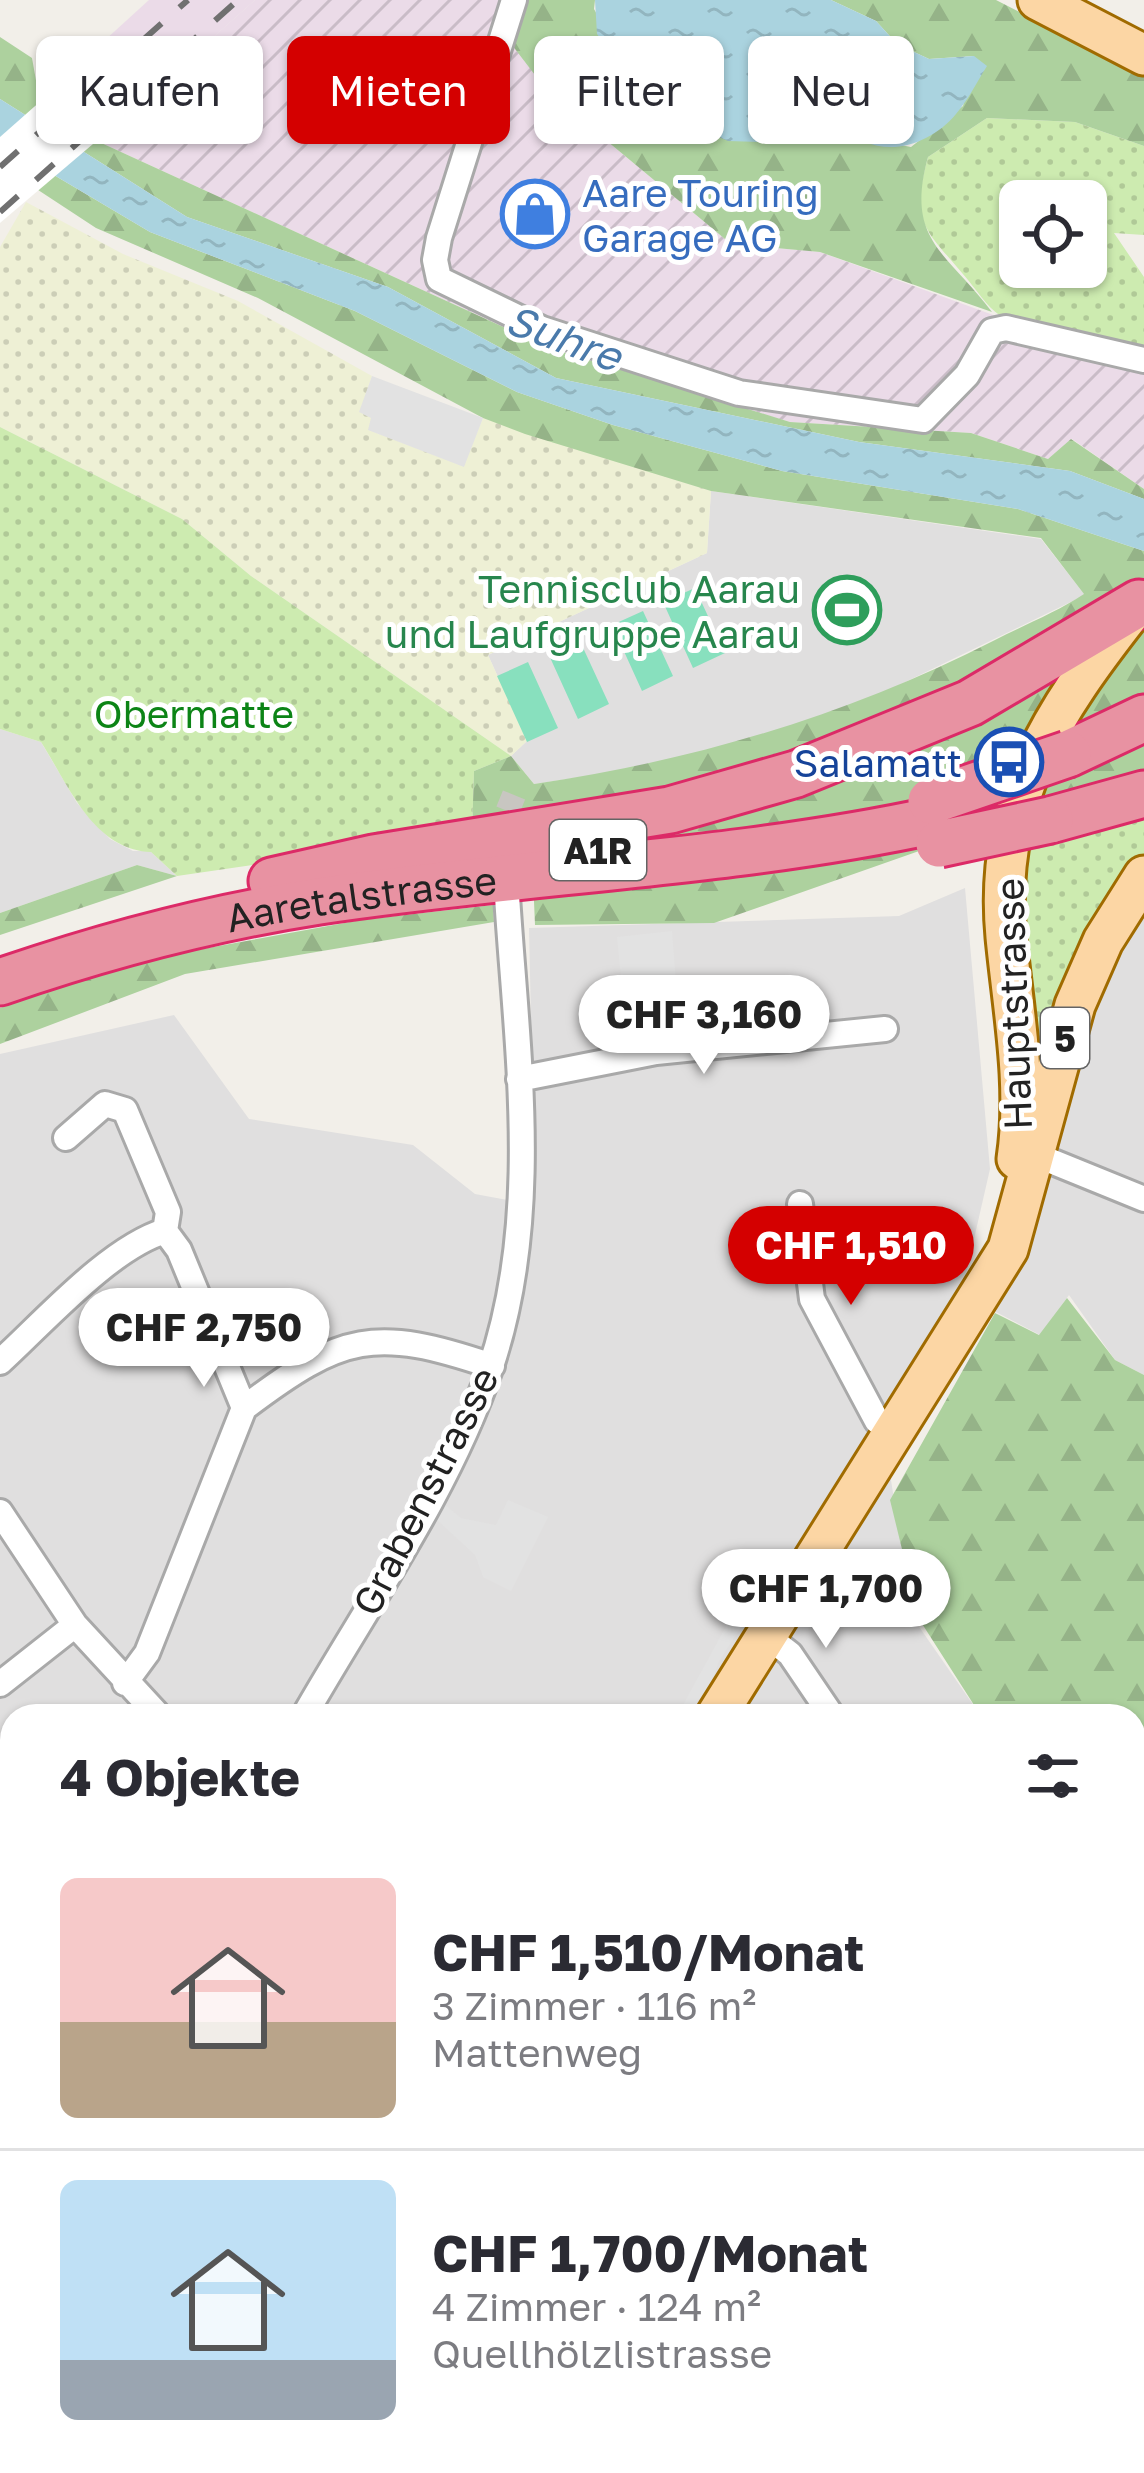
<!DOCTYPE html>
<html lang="de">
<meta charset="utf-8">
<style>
body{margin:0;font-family:"Golos Text",sans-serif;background:#f7f7f7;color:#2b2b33;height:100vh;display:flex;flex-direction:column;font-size:45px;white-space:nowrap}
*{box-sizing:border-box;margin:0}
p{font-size:39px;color:#7c7c81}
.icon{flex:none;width:66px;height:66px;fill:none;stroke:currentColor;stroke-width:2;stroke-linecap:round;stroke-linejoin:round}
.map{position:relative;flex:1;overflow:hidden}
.details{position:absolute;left:0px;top:1704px;width:1146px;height:771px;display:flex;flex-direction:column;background:#fff;border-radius:36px 36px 0 0;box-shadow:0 3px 9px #0004}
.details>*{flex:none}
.top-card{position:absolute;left:36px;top:36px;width:1074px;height:108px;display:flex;gap:24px}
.tools{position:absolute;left:999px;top:180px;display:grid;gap:24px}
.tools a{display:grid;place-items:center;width:108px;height:108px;border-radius:18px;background:#fff;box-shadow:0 3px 9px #0004;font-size:60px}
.price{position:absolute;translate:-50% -102px;padding:0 27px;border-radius:42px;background:#fff;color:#222;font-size:39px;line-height:78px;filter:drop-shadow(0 3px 6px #0008)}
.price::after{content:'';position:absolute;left:50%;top:72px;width:36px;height:27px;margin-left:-18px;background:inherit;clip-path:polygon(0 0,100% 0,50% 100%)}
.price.on{background:#d40000;color:#fff}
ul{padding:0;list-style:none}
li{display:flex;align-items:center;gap:36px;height:300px;padding:0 60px}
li+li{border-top:3px solid #e1e1e2}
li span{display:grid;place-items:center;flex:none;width:336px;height:240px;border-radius:18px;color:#555}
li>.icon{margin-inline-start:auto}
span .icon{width:144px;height:144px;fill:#fffc;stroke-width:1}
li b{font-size:51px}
h2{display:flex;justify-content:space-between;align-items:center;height:144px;padding:0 60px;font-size:51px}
.pill{padding:0 42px;border-radius:18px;background:#fff;box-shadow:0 3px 9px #0004;font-size:42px;line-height:108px}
.pill.on{background:#d40000;color:#fff}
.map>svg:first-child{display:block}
.residential{fill:#e0dfdf}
.industrial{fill:url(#industrial-furrows)}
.railway{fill:#ebdbe8}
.farmland{fill:url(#farmland-dots)}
.grass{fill:url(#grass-dots);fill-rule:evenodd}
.forest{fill:url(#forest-firs)}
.pitch{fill:#88e0be}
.parking{fill:#e2e2e2}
.water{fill:url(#water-ripples)}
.pier{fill:#fff}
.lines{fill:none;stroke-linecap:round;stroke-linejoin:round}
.street-tunnel{stroke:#c8c6c1;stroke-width:24;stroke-dasharray:24 12;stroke-linecap:butt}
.street-casing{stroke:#a9a9a9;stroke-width:30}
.primary-casing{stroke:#a06b00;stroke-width:45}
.highway-casing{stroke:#dc2a67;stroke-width:51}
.street{stroke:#fff;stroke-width:24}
.primary{stroke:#fcd6a4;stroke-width:39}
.highway{stroke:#e892a2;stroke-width:45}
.rail{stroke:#707070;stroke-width:6;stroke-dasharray:24 24;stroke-linecap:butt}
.highway-bridge-casing{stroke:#dc2a67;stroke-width:51;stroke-linecap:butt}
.highway-bridge{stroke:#e892a2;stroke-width:45}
.labels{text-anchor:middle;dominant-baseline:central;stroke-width:10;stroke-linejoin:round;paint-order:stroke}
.shield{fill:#fff;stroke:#646464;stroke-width:3}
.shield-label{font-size:36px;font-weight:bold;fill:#222}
.shop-label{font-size:39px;fill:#366cbe;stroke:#fff;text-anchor:start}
.leisure-label{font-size:39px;fill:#27864d;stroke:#fff;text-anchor:end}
.park-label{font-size:39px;fill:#0c8416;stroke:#fff}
.transit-label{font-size:39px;fill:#164399;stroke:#fff;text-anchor:end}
.street-label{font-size:39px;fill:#222;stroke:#fff}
.water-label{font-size:42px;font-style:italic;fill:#4a7aab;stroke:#fff}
</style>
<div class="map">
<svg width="1144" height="2473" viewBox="0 0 1144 2473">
<defs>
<pattern id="industrial-furrows" width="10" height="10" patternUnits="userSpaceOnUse" patternTransform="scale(3)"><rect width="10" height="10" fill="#ebdbe8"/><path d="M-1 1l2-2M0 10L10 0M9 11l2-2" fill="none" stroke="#c9bcc7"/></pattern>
<pattern id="farmland-dots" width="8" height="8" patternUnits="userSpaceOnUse" patternTransform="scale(3)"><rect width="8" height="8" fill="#eef0d5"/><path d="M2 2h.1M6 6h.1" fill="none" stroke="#ccceb7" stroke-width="1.8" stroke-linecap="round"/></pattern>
<pattern id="grass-dots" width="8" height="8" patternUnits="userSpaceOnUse" patternTransform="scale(3)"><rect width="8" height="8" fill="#cdebb0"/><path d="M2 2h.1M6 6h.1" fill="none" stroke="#b0c997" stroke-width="1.8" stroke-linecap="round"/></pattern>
<pattern id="forest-firs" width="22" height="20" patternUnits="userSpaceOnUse" patternTransform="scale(3)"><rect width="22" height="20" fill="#add19e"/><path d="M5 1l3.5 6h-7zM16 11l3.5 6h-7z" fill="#95b388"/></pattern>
<pattern id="water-ripples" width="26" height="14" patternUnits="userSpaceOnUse" patternTransform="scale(3)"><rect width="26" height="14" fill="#aad3df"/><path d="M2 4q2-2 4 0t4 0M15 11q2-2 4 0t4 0" fill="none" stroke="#92b5bf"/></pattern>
</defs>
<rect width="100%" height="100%" fill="#f2efe9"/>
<!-- residential -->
<path class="residential" d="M711 491 1041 539 1085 595 862 703 752 740 628 770 534 784 511 756 527 741 488 655 707 553Z
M0 729 41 742 77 803 110 839 133 851H150L177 876 137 865 0 913Z
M965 888 990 1169 961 1296 882 1424 913 1618 981 1716H12V2463H936L917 2473H0V1054L174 1015 249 1119 413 1145 475 1194 535 1205 529 928 899 916Z
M1144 919V1375L1115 1360 1069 1295 1040 1335 996 1312 1008 1249 1076 1026 1131 930Z"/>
<!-- industrial -->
<path class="industrial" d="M255 0H516L548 92 731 244 820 252 1007 320 1144 352V489L1072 439 1048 459 971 433 790 422 671 388 547 347 97 141Z"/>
<!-- railway -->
<path class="railway" d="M149 0H255L113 127 59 82Z"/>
<!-- farmland -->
<path class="farmland" d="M26 202 123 254 238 301 372 376 360 412 372 418 369 430 463 466 483 418 711 491 707 553 488 655 527 741 511 756 251 576 182 519 0 427V247Z"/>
<!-- grass -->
<path class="grass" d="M987 118 1075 122 1144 146V235L1114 233 1144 277V352L1007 320C989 310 981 296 968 280 927 230 909 226 928 157ZM1020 201H1086V267H1020Z
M0 427 182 519 251 576 511 756 474 771 472 833 177 876 151 852C93 850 68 784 41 742L0 729Z
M1144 816V859L1039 1104 1017 932 1019 850Z"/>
<!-- forest -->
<path class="forest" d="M516 0H595L594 9 639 88 684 115 760 142C789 130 818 139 843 124L852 136 911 147 963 106 974 56 929 59 897 44 876 21 831 0H996L1144 76V146L1075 122 987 118 928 157C905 241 946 251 992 312L820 252 731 244 548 92 512 45 506 16Z
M0 37 32 58 40 103 97 141 547 347 790 422 971 433 1048 459 1071 439 1144 489V499L1070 471 859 442 556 378 388 287 187 217 0 99Z
M0 143 150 232 355 311 517 392 613 425 782 471 1018 509 1144 551V794L939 844 714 923 535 925 531 831 472 833 474 771 511 756 534 784C697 760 848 715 995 640 1024 625 1057 612 1084 594L1041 538 711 491 525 434 483 418 258 298 96 228 0 165Z
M137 865 177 876 0 935V913Z
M493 905 494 922 185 974 0 1044V1008L103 967 361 920Z
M1067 1298 1115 1360 1144 1375V2473H972L981 2463H1134V1716H981L919 1619 890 1500 995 1313 1039 1335Z"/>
<!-- pitch -->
<path class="pitch" d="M695 588 725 653 693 668 663 602Z
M643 611 673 676 642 691 612 625Z
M579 639 609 704 578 719 548 653Z
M528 662 558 728 527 742 497 676Z"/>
<!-- parking -->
<path class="parking" d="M372 376 483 418 464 467 368 430 371 418 359 412Z
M672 931 680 1033 627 1037 617 937Z
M508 1500 548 1517 511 1591 483 1577 475 1555 435 1518 444 1504 461 1518 496 1525Z
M746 1590 759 1598 718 1663 709 1693 695 1716H677Z"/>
<!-- water -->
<path class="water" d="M595 0H831L876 21 897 44 929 59 974 56 987 66C977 82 968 100 956 114 927 149 873 162 843 124L824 135 787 131 760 142 728 141 705 131 701 122 639 88 597 34Z
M0 99 187 217 388 287 556 378 859 442 1070 471 1144 499V551L1018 509 782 471 613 425 517 392 355 311 150 232 0 143Z"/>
<!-- pier -->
<path class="pier" d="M60 84 113 127 0 223V137Z"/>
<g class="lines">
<!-- street-tunnel -->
<path class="street-tunnel" d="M504 846 503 822 514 795"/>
<defs>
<path id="street" d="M514 0 439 238 435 260 439 279 542 329 739 393 923 420 967 375 992 331 1006 328 1144 360
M519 1079 656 1052 885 1029
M66 1138 105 1104 125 1110 168 1212 165 1231 179 1250 244 1408 147 1653 125 1683
M1036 1155 1144 1199
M800 1204 812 1299 877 1421 893 1431
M0 1362C43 1323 109 1248 165 1231
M244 1408C342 1334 374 1326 492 1366
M0 1512 75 1625 159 1716
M767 1636 790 1654 832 1716
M0 1684 75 1625
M304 1716C368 1604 448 1492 490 1369 542 1218 517 1052 507 896
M0 1959 12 1949
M0 2008 12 2018
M0 2282 12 2267
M579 2473V2463"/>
<path id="primary" d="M1038 0 1144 55
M1017 1159C1028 1085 1013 1010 1006 937 993 801 1052 713 1132 611
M716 1716 1008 1249 1075 1005 1103 941 1144 876
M187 2473 195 2463"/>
<g id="highway">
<path d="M1068 754 1144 718"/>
<path d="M1050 820 1144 794"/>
<path d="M272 881 374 858 670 810 796 774 970 703 1139 603"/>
<path id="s1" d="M0 982C104 946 210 918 319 901 524 870 731 864 935 820"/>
</g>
</defs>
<!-- street casing -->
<use href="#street" class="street-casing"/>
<!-- primary casing -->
<use href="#primary" class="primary-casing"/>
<!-- highway casing -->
<use href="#highway" class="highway-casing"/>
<!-- street -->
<use href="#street" class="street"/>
<!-- primary -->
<use href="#primary" class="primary"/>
<!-- highway -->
<use href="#highway" class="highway"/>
<!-- rail -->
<path class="rail" d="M0 167 188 0
M0 212 238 0"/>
<defs>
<path id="highway-bridge" d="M931 801 1068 754
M939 844 1050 820"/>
</defs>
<!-- highway-bridge casing -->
<use href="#highway-bridge" class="highway-bridge-casing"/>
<!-- highway-bridge -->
<use href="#highway-bridge" class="highway-bridge"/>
</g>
<!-- icons -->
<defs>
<symbol id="shop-ring" viewBox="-11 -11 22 22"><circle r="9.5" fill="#fff" stroke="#3f7fe0" stroke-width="1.5"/><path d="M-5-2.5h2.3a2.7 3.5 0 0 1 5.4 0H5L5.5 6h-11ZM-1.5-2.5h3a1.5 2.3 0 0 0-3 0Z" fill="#3f7fe0"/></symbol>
<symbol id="stadium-ring" viewBox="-11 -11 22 22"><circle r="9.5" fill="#fff" stroke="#2e9e5b" stroke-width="1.5"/><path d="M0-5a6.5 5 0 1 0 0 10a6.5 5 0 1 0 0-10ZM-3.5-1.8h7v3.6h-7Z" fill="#2e9e5b"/></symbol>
<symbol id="bus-ring" viewBox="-11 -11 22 22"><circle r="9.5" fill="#fff" stroke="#1a4fb4" stroke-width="1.5"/><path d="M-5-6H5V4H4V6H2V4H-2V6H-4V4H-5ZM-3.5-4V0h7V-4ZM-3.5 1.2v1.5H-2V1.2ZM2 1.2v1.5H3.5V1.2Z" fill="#1a4fb4"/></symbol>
</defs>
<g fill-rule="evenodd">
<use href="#shop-ring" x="497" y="176" width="76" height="76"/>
<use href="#stadium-ring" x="809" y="572" width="76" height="76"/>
<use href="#bus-ring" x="971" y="724" width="76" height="76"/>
</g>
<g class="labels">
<!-- shield labels -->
<g class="shield">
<rect x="550" y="820" width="96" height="60" rx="9"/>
<rect x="1041" y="1008" width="48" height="60" rx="9"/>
</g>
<g class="shield-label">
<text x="598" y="850">A1R</text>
<text x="1065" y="1038">5</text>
</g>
<!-- shop labels -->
<g class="shop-label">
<text x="582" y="192">Aare Touring<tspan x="582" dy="45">Garage AG</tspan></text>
</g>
<!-- leisure labels -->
<g class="leisure-label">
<text x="800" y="588">Tennisclub Aarau<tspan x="800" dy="45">und Laufgruppe Aarau</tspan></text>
</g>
<!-- park labels -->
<g class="park-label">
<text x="194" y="713">Obermatte</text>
</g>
<!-- transit labels -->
<g class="transit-label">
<text x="962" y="762">Salamatt</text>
</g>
<!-- street labels -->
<g class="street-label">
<text stroke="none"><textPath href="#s1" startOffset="372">Aaretalstrasse</textPath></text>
<text transform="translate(1013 1004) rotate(-92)">Hauptstrasse</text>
<text transform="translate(425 1491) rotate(-63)">Grabenstrasse</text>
</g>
<!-- water labels -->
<g class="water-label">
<text transform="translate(564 337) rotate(20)">Suhre</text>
</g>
</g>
</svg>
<div class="tools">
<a><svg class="icon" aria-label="locate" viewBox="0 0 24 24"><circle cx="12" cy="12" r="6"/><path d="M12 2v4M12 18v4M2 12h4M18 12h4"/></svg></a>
</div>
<b class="price" style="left:704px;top:1077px">CHF 3,160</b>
<b class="price on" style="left:851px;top:1308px">CHF 1,510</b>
<b class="price" style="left:204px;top:1390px">CHF 2,750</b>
<b class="price" style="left:826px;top:1651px">CHF 1,700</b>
<div class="top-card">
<a class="pill">Kaufen</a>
<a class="pill on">Mieten</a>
<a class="pill">Filter</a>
<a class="pill">Neu</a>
</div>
<section class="details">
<h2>4 Objekte<svg class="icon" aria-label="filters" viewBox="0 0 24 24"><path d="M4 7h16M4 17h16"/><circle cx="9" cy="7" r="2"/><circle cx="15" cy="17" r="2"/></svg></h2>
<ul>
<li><span style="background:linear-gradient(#f6c9c9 60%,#b9a48a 0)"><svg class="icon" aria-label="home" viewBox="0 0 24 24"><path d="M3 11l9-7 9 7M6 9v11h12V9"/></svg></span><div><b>CHF 1,510/Monat</b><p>3 Zimmer · 116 m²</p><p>Mattenweg</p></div></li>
<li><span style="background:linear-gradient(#bfe0f5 75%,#9aa5b1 0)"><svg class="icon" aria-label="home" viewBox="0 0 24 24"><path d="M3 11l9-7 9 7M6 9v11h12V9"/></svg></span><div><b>CHF 1,700/Monat</b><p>4 Zimmer · 124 m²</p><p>Quellhölzlistrasse</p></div></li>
</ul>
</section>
</div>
